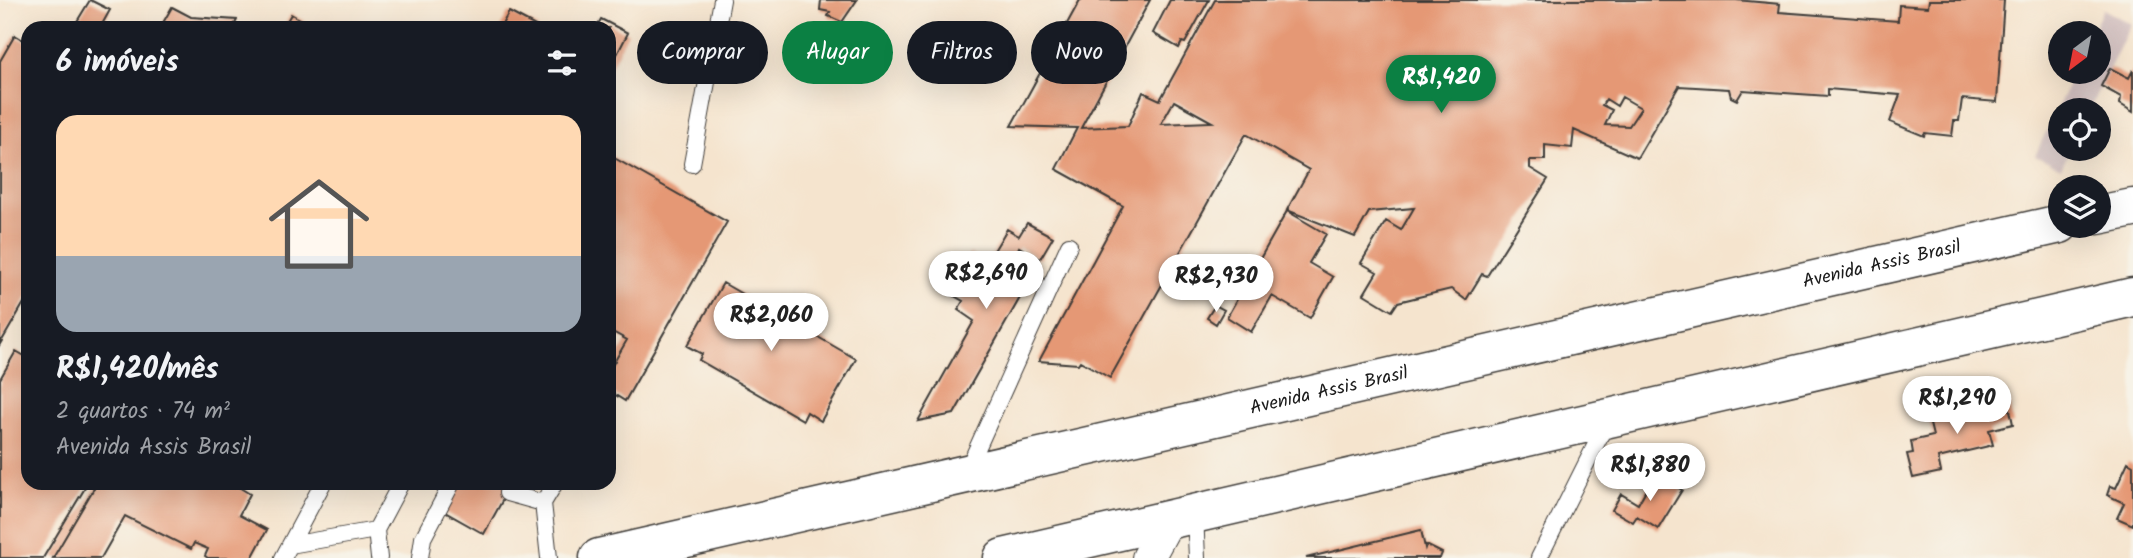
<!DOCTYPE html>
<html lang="pt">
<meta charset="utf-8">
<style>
body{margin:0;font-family:Kalam,sans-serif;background:#20242c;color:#f1f3f6;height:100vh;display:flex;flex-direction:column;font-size:26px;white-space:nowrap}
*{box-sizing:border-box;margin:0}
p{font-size:23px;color:#9ea1a6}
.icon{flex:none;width:38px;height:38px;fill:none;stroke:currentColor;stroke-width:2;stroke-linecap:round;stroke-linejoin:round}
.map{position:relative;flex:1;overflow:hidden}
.sheet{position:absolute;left:21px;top:21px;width:595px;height:469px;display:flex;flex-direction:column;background:#171b24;border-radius:21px;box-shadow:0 7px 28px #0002}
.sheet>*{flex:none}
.hud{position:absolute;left:637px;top:21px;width:665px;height:63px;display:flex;gap:14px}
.needle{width:46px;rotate:212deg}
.tools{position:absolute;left:2048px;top:21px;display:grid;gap:14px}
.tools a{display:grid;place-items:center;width:63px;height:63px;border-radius:50%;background:#171b24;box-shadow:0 7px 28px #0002;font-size:35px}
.price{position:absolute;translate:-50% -60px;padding:0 16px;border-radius:24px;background:#fff;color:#222;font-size:23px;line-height:46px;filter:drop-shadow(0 2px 4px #0008)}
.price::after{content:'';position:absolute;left:50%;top:42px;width:21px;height:16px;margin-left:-10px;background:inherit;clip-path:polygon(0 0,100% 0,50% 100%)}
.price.selected{background:#0b8043;color:#fff}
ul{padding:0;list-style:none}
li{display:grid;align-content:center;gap:14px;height:371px;padding:0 35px}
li+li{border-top:2px solid #363941}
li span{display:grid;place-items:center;height:217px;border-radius:21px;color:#555}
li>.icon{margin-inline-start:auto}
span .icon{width:126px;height:126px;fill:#fffc;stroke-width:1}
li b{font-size:30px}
h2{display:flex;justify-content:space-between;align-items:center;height:84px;padding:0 35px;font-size:30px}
.pill{padding:0 24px;border-radius:32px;background:#171b24;box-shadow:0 7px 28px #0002;font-size:24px;line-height:63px}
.pill.selected{background:#0b8043;color:#fff}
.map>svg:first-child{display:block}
.industrial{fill:#d2bfbf}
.building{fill:#e59874;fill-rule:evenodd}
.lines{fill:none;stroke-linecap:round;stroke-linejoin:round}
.service-casing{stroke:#3d3a37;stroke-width:18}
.minor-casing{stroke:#3d3a37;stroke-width:34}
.primary-casing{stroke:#3d3a37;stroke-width:41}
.service{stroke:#fff;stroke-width:16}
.minor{stroke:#fff;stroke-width:32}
.primary{stroke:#fff;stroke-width:38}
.labels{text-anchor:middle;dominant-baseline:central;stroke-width:5;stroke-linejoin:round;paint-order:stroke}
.street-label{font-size:19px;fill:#1c1c1c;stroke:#f7f3e8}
</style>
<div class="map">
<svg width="2133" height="558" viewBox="0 0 2133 558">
<rect width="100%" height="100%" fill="#f7f3e8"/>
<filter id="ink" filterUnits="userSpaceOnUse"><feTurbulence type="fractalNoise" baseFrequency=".0143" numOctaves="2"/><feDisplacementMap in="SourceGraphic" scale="14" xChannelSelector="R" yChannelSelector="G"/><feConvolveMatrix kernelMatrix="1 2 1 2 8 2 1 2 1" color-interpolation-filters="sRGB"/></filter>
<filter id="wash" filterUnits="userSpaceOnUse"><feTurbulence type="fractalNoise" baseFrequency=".00686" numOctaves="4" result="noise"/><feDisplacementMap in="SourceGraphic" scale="28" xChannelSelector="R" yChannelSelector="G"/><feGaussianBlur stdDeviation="1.57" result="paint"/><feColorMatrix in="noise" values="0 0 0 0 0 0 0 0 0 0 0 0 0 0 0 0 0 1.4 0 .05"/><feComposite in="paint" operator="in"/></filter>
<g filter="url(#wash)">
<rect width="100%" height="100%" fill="#f5e4ce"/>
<!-- industrial -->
<path class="industrial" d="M2103 9 2131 24 2089 110H2060V149H2071L2061 168 2035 156 2074 72H2098V33H2092Z"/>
<g id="blocks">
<!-- building -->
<path class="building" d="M90 0 110 10 100 28H73Z
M821 0H857L842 22 828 16 830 12 820 10Z
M1080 0H1150L1081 128 1128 126 1143 92 1160 100 1215 0H1736L1780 4 1779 12 1898 21 1899 5 1928 7 1929 0H2004L1997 102 1962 99 1959 121H1954L1952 136 1925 133 1924 136 1890 122 1900 95 1828 89V96L1743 90 1737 100 1731 97 1729 89 1679 86 1637 158 1574 130 1572 148 1545 145V160H1530V168L1548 179 1487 276 1482 274 1466 300 1451 289 1398 302 1392 311 1364 294 1377 272 1361 263 1386 221 1401 230 1414 208 1369 212 1355 237 1287 210 1309 170 1246 134 1110 378 1080 361 1078 364 1039 361 1123 206 1056 169 1077 128 1011 126ZM1622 97 1641 108 1629 126 1605 125 1612 110 1602 105 1606 99 1617 106ZM1174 101 1212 122 1161 124Z
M1170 0H1209L1185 43 1182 42 1179 48 1153 33Z
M172 7 191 17 237 20 233 28H160Z
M509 12 539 28H500Z
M291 14 316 28H283Z
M601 19 628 33 609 70V28H596Z
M15 35 28 43V296L0 344V61Z
M2110 68 2129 78 2133 70V112L2120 104 2121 97 2101 86Z
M609 155 727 222 625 401 609 391V371L627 340 609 330Z
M1287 211 1326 234 1309 263 1333 277 1310 318 1272 296 1251 332 1227 317Z
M1027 223 1053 237 1040 259 1019 247 1016 254 1038 266 954 414 918 421 974 321 958 310 963 301 947 292 970 253 986 264 1007 229 1019 236Z
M723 283 768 309 773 300 816 324 811 333 856 359 821 421 807 412 803 420 699 360 702 354 687 346Z
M1215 305 1224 310 1216 324 1207 318Z
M16 351 28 358V483H88L43 558H0V379Z
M2008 401 2013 424 1989 430 1993 445 1938 458 1941 472 1913 478 1907 454 1913 453 1911 441 1933 436 1929 420Z
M2128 462 2133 465V525L2117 518 2124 503 2107 495 2110 486 2116 488Z
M1655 474 1682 490 1658 529 1637 516 1633 522 1612 510 1621 494 1638 504Z
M97 483H232L250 494 239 515 267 530 252 558H208L205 556 208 549 194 543 191 549 125 516 101 558H53Z
M460 483H512L484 534 445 512Z
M1421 530 1425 548 1426 545 1442 553 1440 558H1306Z"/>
</g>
</g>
<g filter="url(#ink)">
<use href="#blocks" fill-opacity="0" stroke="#3d3a37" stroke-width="2"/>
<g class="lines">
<defs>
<path id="service" d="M692 164 722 0
M967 471 1069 245
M507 493 543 503
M1195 513 1197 558
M290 545 376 530
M283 558 323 483
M379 558 376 530 401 483
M420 558 423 538 452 483
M549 558 543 503 555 483
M1539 558 1607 422"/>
<path id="minor" d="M1148 558 1169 519"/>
<g id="primary">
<path d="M2098 215 2133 208"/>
<path id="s1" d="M599 558 2060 224"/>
<path d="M1003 558 2133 297"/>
</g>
</defs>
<!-- service casing -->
<use href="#service" class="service-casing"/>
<!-- minor casing -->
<use href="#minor" class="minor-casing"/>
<!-- primary casing -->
<use href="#primary" class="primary-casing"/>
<!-- service -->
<use href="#service" class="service"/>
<!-- minor -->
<use href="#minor" class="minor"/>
<!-- primary -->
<use href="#primary" class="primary"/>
</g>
</g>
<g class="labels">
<!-- street labels -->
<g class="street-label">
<text stroke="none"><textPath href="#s1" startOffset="1316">Avenida Assis Brasil</textPath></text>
<text stroke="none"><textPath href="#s1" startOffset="749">Avenida Assis Brasil</textPath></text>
</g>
</g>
</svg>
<div class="tools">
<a><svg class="needle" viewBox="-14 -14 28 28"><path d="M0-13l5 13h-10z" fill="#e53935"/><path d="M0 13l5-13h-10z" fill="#9ea1a6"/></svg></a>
<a><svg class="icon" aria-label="locate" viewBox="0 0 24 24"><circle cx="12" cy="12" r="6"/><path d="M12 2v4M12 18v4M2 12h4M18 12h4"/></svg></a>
<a><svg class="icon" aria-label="layers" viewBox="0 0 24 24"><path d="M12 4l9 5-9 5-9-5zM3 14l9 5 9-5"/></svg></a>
</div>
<b class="price selected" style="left:1441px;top:115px">R$1,420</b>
<b class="price" style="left:986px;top:311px">R$2,690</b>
<b class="price" style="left:1216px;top:314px">R$2,930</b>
<b class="price" style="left:771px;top:353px">R$2,060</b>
<b class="price" style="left:1957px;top:436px">R$1,290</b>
<b class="price" style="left:1650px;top:503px">R$1,880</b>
<div class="hud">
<a class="pill">Comprar</a>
<a class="pill selected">Alugar</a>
<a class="pill">Filtros</a>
<a class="pill">Novo</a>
</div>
<section class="sheet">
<h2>6 imóveis<svg class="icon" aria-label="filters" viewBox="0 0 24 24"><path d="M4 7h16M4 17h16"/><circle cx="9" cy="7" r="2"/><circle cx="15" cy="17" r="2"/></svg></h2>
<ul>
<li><span style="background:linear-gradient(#ffd9b3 65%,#9aa5b1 0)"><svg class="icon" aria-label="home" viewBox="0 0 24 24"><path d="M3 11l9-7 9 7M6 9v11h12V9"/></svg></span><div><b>R$1,420/mês</b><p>2 quartos · 74 m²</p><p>Avenida Assis Brasil</p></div></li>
</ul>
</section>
</div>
